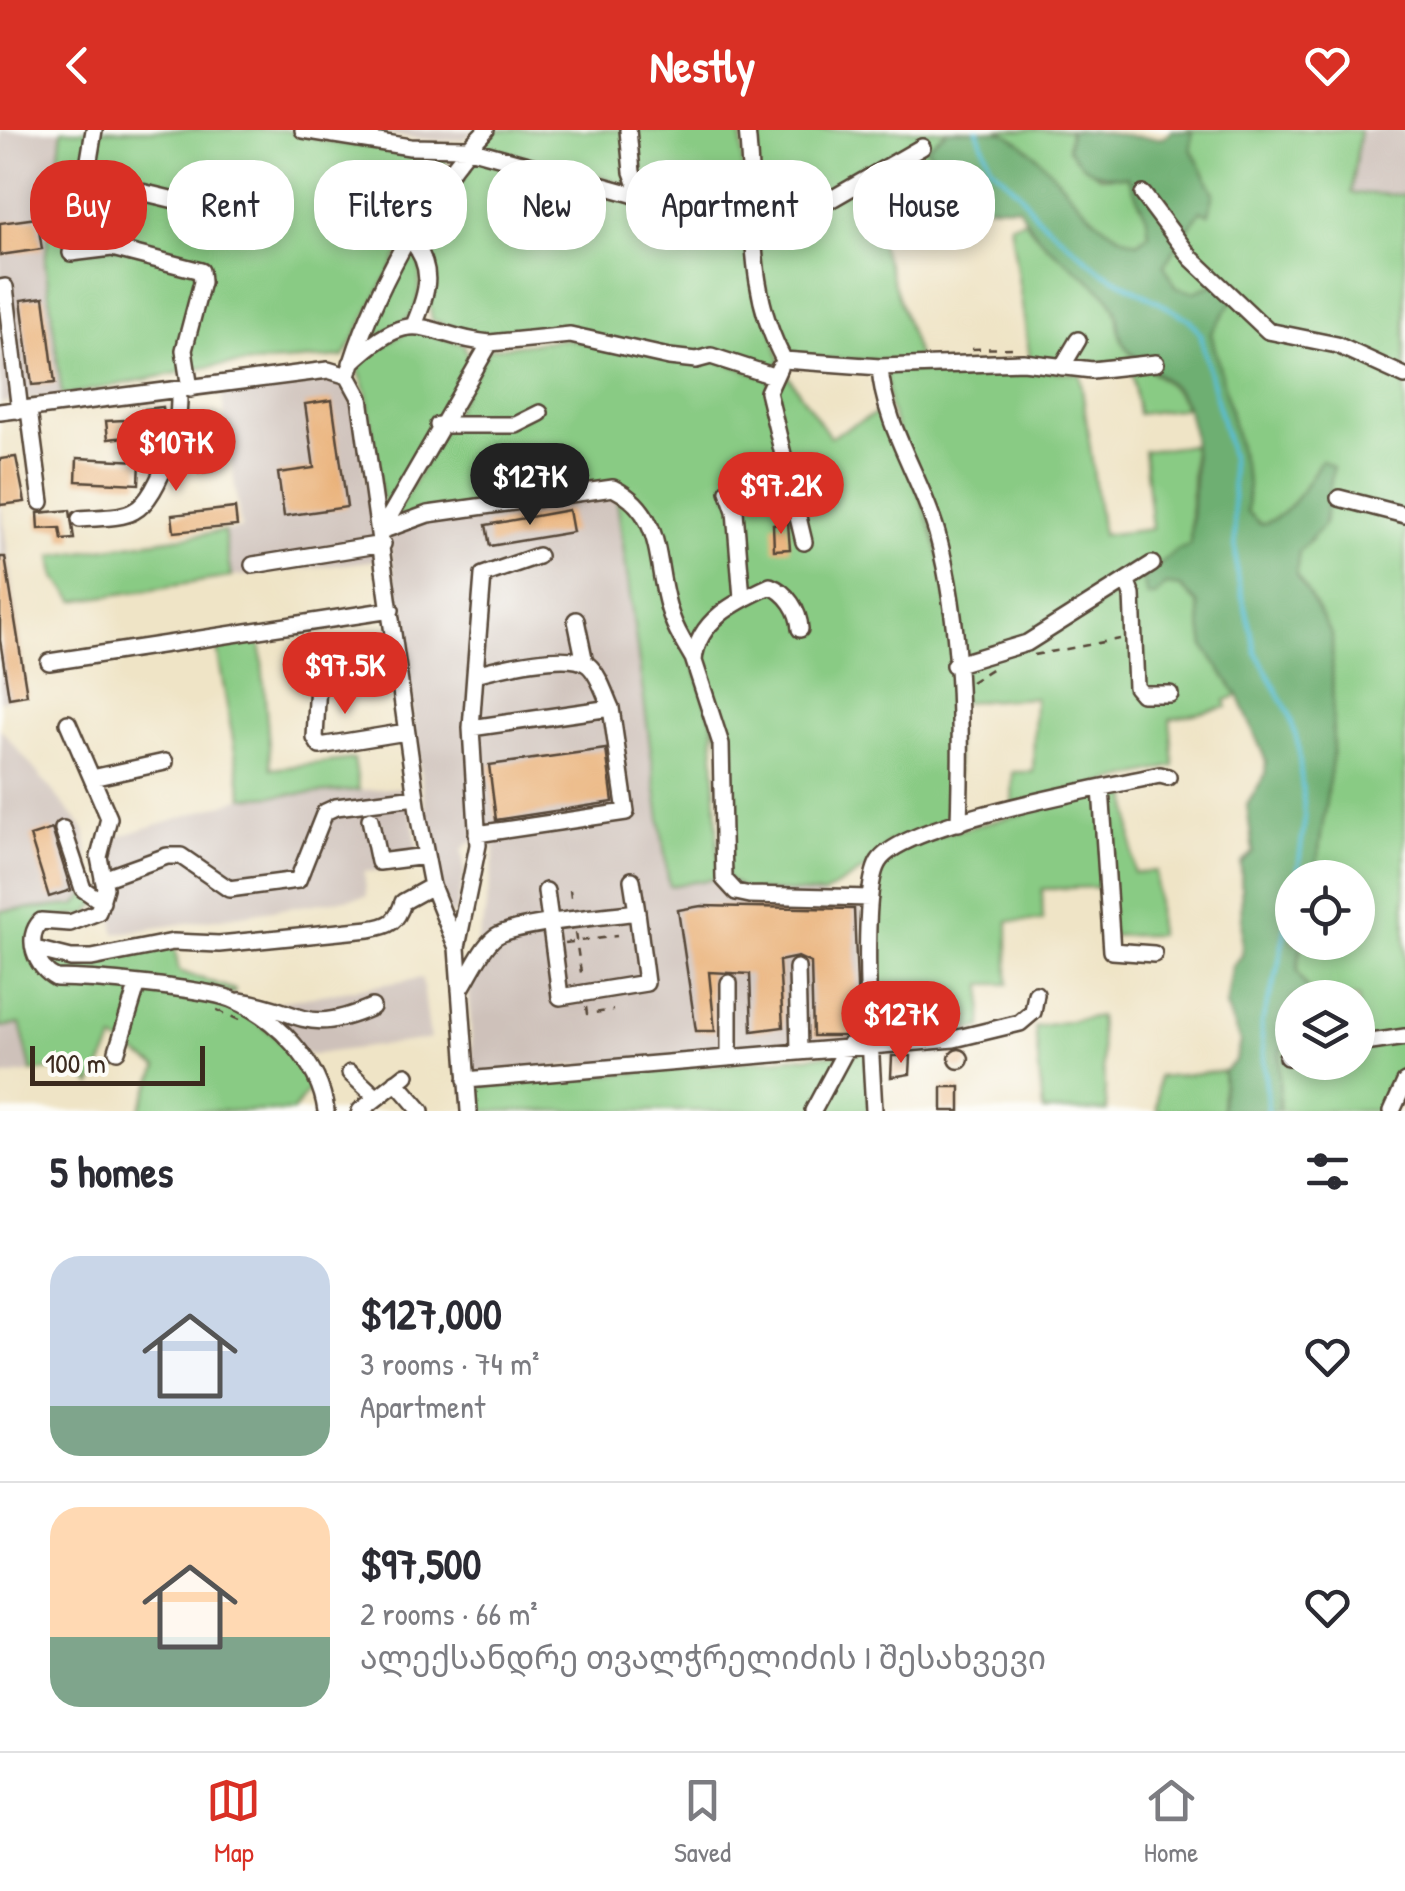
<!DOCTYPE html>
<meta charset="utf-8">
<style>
body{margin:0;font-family:"Patrick Hand","Noto Sans Georgian",sans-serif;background:#f7f7f7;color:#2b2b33;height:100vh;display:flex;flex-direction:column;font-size:38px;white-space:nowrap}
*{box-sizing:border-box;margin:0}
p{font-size:32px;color:#7c7c81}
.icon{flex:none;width:55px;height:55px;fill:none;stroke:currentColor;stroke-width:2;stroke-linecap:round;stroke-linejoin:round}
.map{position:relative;height:981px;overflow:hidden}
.drawer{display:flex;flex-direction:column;background:#fff;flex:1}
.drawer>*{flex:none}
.top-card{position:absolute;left:30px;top:30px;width:1345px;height:90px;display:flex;gap:20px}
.controls{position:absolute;left:1275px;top:730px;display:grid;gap:20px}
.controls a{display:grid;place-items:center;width:100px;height:100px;border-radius:50%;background:#fff;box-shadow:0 5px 15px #0003;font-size:50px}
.scale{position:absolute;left:30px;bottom:25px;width:175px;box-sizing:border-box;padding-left:10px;border:5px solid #3b2a1e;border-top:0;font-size:28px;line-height:35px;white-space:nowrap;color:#3b2a1e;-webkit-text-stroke:8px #fdfcf7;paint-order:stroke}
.price{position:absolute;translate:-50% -85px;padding:0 22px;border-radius:35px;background:#d93025;color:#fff;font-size:32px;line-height:65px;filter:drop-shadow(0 2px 5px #0008)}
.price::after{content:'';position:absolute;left:50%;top:60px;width:30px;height:22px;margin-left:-15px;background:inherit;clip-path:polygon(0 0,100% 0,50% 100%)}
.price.on{background:#222;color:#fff}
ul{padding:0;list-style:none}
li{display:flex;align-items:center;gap:30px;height:250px;padding:0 50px}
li+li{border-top:2px solid #e1e1e2}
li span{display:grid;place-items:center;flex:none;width:280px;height:200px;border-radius:30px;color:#555}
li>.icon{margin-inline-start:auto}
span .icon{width:120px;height:120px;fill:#fffc;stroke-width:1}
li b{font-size:42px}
h2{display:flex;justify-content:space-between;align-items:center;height:120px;padding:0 50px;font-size:42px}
.pill{padding:0 35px;border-radius:40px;background:#fff;box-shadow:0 5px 15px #0003;font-size:35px;line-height:90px}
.pill.on{background:#d93025;color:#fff}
header{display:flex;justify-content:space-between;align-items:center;height:130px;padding:0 50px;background:#d93025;color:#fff;font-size:45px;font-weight:800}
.menu{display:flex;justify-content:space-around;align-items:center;height:140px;border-top:2px solid #e1e1e2;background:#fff;font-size:28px;color:#7c7c81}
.menu a{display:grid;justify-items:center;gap:5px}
.menu .on{color:#d93025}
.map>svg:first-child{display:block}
.industrial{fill:#cec1ba}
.green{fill:#89cb84;stroke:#627a51;stroke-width:2.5}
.forest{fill:#6eaf72;stroke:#546c48;stroke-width:2.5}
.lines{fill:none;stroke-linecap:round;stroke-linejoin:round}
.stream{stroke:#59bfd7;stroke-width:4}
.building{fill:#e9af75}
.minor-casing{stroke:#564637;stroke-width:20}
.path{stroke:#564637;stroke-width:2.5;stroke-dasharray:8 8;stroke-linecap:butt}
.minor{stroke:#fff;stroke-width:15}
</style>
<header><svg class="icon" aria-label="back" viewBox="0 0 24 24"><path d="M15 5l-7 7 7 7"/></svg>Nestly<svg class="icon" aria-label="heart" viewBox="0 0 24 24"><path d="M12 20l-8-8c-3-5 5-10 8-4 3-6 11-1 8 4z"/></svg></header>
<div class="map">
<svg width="1405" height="981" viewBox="0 0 1405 981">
<rect width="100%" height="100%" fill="#fdfcf7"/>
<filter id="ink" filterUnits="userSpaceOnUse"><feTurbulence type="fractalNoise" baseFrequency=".01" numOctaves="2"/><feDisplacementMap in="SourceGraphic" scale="20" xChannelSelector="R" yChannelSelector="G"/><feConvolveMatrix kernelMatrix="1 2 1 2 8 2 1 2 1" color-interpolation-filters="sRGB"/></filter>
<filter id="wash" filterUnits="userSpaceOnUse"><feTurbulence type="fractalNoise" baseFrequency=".0048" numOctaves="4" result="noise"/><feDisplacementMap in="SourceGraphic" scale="40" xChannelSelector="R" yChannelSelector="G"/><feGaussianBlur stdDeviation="2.25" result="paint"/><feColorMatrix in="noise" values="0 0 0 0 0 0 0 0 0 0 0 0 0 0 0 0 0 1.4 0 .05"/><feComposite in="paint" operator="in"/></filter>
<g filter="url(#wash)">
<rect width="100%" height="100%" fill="#efe4c6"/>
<!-- industrial -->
<path class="industrial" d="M0 0H62L45 132 62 266 0 273Z
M334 0H478L463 9 442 11Z
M1360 0H1405V65L1351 63Z
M332 247 344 251 352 266 380 430 231 447 224 401 241 398 221 262Z
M616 363 670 756 719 748 863 773 865 908 859 911 473 944 468 841 485 785 495 718 471 712 462 719 465 743 456 783 451 787 436 759 388 403 395 386Z
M0 366 27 564 0 571Z
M0 598 85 700 91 758 76 775 0 781Z
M407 657 421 737 364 742 367 766 115 804 104 730 117 707 243 668Z
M422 848 430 909 308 925 248 877Z
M20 894 32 942 0 947V897Z"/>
<!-- green -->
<path class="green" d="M62 0H284L330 12 444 25 447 34 344 227 213 236 62 266 45 132Z
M492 0H741L745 88 700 89 671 80 628 55 484 16Z
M750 0H948L927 19 932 23 924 41 901 57 903 82 874 95 920 232 787 228 773 202 754 97 832 65 763 86 758 83Z
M1000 0H1070L1068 19 1100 47 1127 46 1147 88 1149 104 1137 113C1079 94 1049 34 1000 0Z
M1188 0H1360L1351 63 1405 65V934L1394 971 1385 981H1279L1280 922 1292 906V932H1358V868L1312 867 1297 841 1302 813 1358 812V748L1315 747 1333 622 1332 505 1296 443 1299 421 1311 410 1321 330C1308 352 1288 390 1260 394L1247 382 1248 354 1211 203 1222 181 1224 150 1194 163 1176 158 1163 135 1201 80 1208 83 1214 63 1191 18Z
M479 25 748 102 780 231 771 241 573 203 484 208 432 190 417 107 461 35Z
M1025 90C1048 130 1102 141 1120 181 1127 196 1118 209 1131 224 1149 244 1175 252 1185 278L1138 284 1131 235 1030 229 1010 94Z
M411 116 421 125C418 189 420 187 361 213Z
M412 198 463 214 469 230 385 389 366 261 358 239 365 227Z
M564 209 713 229 768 247 773 261 784 240 830 307 883 280C909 337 936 398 946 460 957 533 956 609 956 682L947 691 888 713 870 736 824 764 746 760 727 748V630L689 518 713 594 719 748 669 756 616 363 430 388 395 386 489 219Z
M989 235 1080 244 1102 405 1152 399 1144 321 1193 315 1190 415 1175 421 1143 449 1181 457 1198 474 1204 516 1238 565 1225 571 1227 577 1170 589 1174 636 1012 675 1013 642H1033L1035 568 961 572 962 538 1047 506 1143 448 1033 505 959 531 954 461 889 277 886 241Z
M224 401 231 447 75 471 55 446 52 426Z
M260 507 271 639 354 629 359 660 243 668 216 513Z
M1128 657 1134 743 1156 741 1158 805 1099 806 1098 757 1042 759 1043 791H1008V854H983L982 898 875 912C874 873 865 762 884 732 888 725 901 718 908 713Z
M91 758 98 759 99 770 87 785 40 788 36 837 117 857 233 874 282 911 315 951 293 981H139L158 937 114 910 92 955 73 936 32 942 20 894 0 897V781L76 775Z
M174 815 179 841 235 860 234 864 58 844 45 837 50 830Z
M1099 886 1107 981H1043L1035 897Z
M868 921 870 981H474L473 967 482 956Z
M1224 941 1222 981H1157L1158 947Z"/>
<!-- forest -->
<path class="forest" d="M948 0C964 0 989 0 1003 2 1057 29 1077 94 1137 113L1149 104 1147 88 1127 46C1099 47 1085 42 1068 19L1070 0C1102 0 1130 9 1163 8L1172 0 1192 2 1191 19 1214 63 1209 84 1201 80 1164 135 1177 158 1194 162 1225 150 1236 166 1211 203 1248 354 1247 382 1260 394C1288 390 1308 352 1321 330L1333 337 1324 395 1299 421 1296 443 1332 505 1333 622 1315 747 1292 748V812L1302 813 1297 841 1312 867 1292 868V906L1280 923 1279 981H1222L1224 941 1236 930 1240 911 1226 877 1232 838 1242 825 1241 733 1253 722 1247 675 1265 645 1266 631 1238 565 1204 516 1198 474 1181 457 1166 455 1155 466H1147L1143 449 1175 421 1190 415C1192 375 1204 295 1178 262 1164 244 1139 235 1126 217 1112 198 1126 184 1104 163 1067 127 1045 124 1018 77L903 73 900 57 924 41 932 24 926 18Z"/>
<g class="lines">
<!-- stream -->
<path class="stream" d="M977 0 991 36 1019 62 1036 86 1101 141 1189 189 1200 204 1231 327 1237 446 1256 522 1289 583 1298 614 1305 687 1297 748
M1268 981 1261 894 1276 847 1292 765"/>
</g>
<g id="blocks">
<!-- building -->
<path class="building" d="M37 88 42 119 0 125V93Z
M44 167 55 253 32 255 21 170Z
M332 270 347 377 284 386 278 343 314 338 305 274Z
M163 277 165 295 147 297 145 279Z
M124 290 126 307 108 309 106 291Z
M206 297 207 302 224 301 226 324 210 325 213 341 199 343 193 299Z
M16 327 25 372 0 375V329Z
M77 328 140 331 139 354 76 351Z
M235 378 237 396 174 402 172 385Z
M70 380 74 409 62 410 60 398 39 399 38 383Z
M569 380 573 402 490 416 486 395Z
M788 393 790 419 774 420 773 394Z
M0 427H5L27 565 9 568 0 510Z
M606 619 613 672 496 690 489 635Z
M52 699 71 760 49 767 30 706Z
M701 776 854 779 859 906H813L811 833 798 827 779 831 783 897 752 901 750 844 709 842 715 901H696L678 780Z
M949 929a10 10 0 1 1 20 0a10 10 0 1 1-20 0Z
M892 926H911L910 944 891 947Z
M942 957H960V981H942Z"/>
</g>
</g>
<g filter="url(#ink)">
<use href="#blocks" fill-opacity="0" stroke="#564637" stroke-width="2.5"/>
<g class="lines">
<defs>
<path id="minor" d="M94 0 88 36 99 49 125 58 112 118
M303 0 410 17 466 18 632 64 674 86 714 95H750L823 74 922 17
M628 0 632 42 642 69
M747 0C756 80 744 157 784 230
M125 58 183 72
M1143 64 1191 128 1268 201 1337 215 1405 246
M411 110C435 138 428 162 414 195
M71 123 112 118 201 141 202 152 184 220 190 259
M0 158 5 157 20 281
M784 230 880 237 1023 232 1092 240 1156 233
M351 233C417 171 421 206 490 213
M880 237C884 297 921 346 937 403 962 495 962 598 959 693
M1062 237 1078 210
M779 238 768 262 804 412
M348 246C369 170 430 56 486 0
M29 280 41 372
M0 282 328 240 348 246 360 268 419 689 432 756 457 818 469 981
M438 295H516L540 283
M728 361 735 381 742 468
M1339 368 1405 385
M80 389C96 387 120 389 134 381 160 368 184 288 178 261
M381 401 490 213 570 205 669 227 696 230 711 226 773 246
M381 401 428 384 613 358C668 385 653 439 672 488 677 503 687 517 694 530
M253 435 383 414
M1127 452 1132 465 1136 557 1142 564H1170
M576 490 585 533
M800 499C799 481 787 462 770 456 737 471 697 490 694 531L721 614 724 749 736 762 750 765 870 768
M49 532 391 480
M319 534 315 608 320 616 406 602
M954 535 1027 513 1152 434
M475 544 483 445 538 426
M68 593 109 688 99 727 105 758 98 782 70 793 41 791C24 808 36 838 56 848 90 848 202 858 231 869 276 887 320 933 326 981
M92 648 165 632
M1101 658 1112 821 1154 824
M370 689 379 732 426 726
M63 699 83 759 102 772
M477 704 626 682 611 578
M103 749 167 726H181L229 759 298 750 325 682 336 677 416 667
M632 750 637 782
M457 817 478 715 471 598 475 544C498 538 569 520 588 535 599 544 605 565 611 578L471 598
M35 819 71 828H92L173 812 219 814 369 799C390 796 397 792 403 772L432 756
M797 838 799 921
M729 853V927
M460 860C470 845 481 818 495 807 513 793 610 786 637 782L646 853 560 867C556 832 551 797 546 761
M240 871C303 880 303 907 372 877
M1358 914 1405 907
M117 921 137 856
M1287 927H1292
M350 943 377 968
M466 950 954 909 1020 893 1033 882 1036 864
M396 952 421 981
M360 981 406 945
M813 981 848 916
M874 981C872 937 858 761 879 731 905 692 1106 657 1160 645L1168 647
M1392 981 1405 952"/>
</defs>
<!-- minor casing -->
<use href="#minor" class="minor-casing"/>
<!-- path -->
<path class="path" d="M972 219 1013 218
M1034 525 1120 509
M971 552 993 538
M570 760 572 775
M575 803 582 849
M565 813 617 806
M586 877 587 884 613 880
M217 880 246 893"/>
<!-- minor -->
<use href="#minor" class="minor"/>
</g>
</g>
</svg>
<div class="controls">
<a><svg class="icon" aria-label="locate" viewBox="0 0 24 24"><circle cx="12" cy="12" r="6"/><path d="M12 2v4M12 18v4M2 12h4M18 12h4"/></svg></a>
<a><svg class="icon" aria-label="layers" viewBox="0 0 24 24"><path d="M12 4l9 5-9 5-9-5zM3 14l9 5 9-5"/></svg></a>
</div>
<div class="scale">100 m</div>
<b class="price" style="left:176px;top:364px">$107K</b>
<b class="price on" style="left:530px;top:398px">$127K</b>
<b class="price" style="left:781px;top:407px">$97.2K</b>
<b class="price" style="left:345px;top:587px">$97.5K</b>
<b class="price" style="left:901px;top:936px">$127K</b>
<div class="top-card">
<a class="pill on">Buy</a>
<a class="pill">Rent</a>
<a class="pill">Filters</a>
<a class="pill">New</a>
<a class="pill">Apartment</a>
<a class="pill">House</a>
</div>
</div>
<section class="drawer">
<h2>5 homes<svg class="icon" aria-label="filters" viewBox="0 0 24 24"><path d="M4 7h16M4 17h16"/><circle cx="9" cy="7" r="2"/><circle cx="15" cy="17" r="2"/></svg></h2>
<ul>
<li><span style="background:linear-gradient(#c9d6e8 75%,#7fa58c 0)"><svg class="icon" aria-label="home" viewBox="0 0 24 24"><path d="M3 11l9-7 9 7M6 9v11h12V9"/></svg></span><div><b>$127,000</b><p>3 rooms · 74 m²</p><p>Apartment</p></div><svg class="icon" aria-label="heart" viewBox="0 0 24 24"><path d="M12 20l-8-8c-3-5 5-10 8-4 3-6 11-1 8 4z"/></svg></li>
<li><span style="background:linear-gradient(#ffd9b3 65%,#7fa58c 0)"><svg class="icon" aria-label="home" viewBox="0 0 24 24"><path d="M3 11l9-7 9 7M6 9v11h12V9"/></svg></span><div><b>$97,500</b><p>2 rooms · 66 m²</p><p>ალექსანდრე თვალჭრელიძის I შესახვევი</p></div><svg class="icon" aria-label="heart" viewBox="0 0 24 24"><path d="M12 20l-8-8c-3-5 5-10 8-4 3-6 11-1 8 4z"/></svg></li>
</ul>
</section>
<nav class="menu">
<a class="on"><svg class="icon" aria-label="map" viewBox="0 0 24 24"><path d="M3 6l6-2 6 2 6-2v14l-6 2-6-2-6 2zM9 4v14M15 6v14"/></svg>Map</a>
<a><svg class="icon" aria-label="saved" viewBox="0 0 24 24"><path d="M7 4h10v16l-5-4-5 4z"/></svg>Saved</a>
<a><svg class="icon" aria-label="home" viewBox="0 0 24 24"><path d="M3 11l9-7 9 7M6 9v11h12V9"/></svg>Home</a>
</nav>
